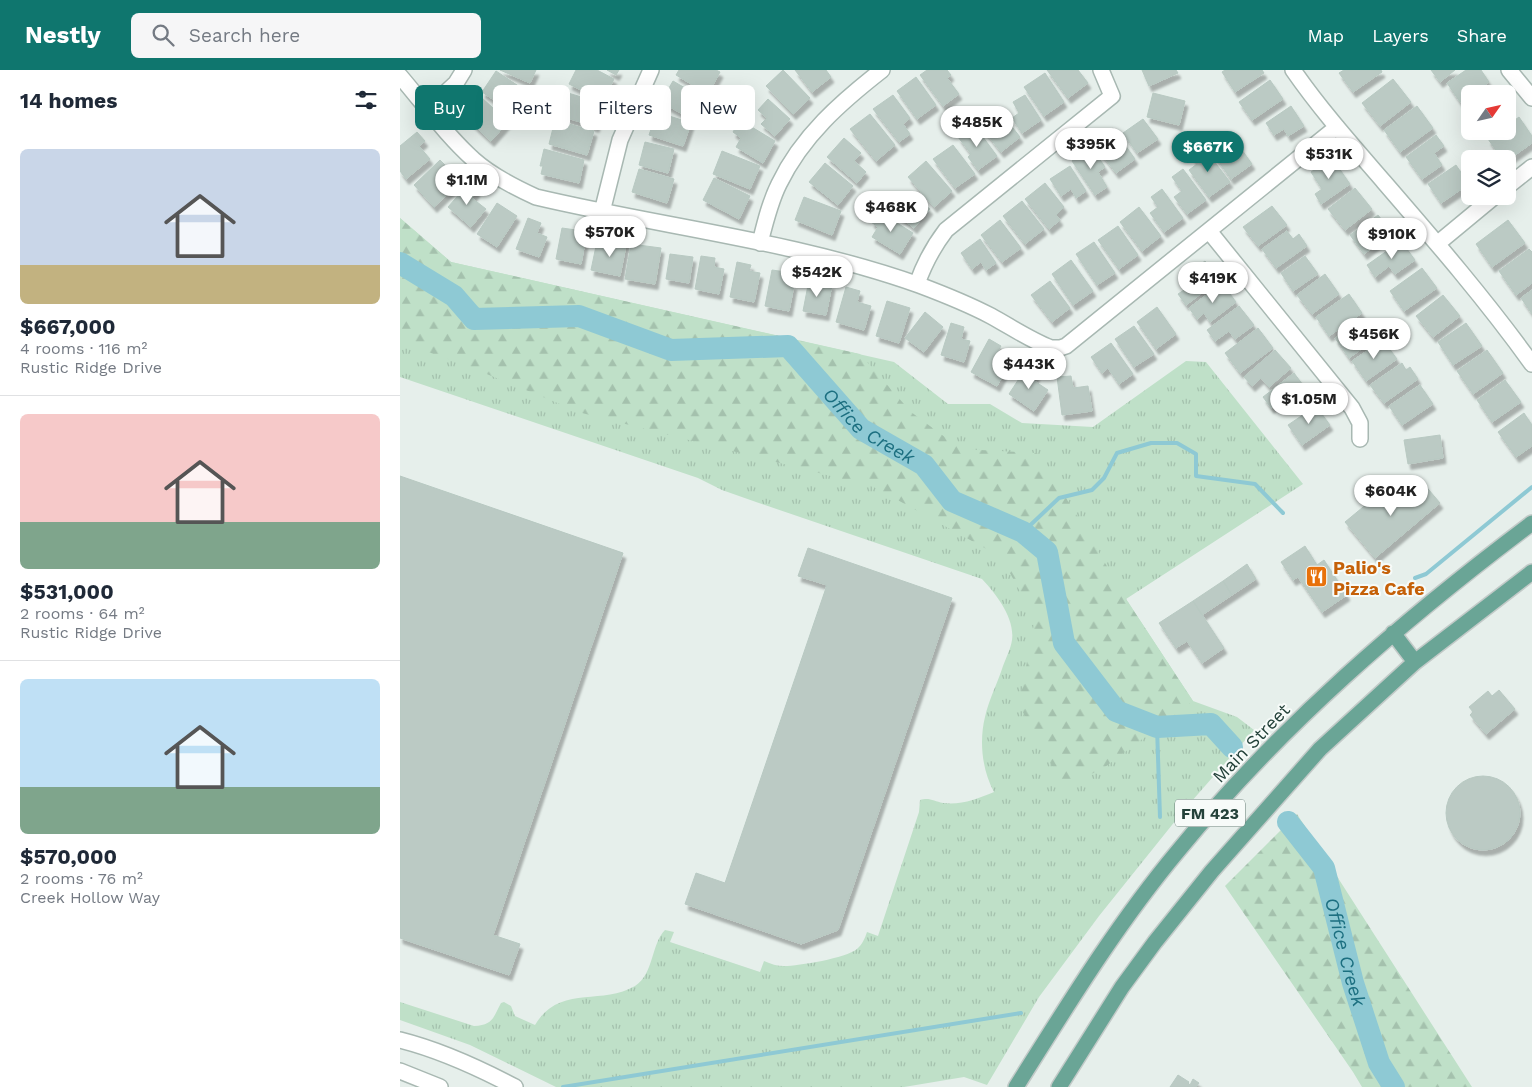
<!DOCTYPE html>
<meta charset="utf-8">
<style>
body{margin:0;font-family:"Work Sans",sans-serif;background:#f6f6f7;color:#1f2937;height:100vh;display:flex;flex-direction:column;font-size:19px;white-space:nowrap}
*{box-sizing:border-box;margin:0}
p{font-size:16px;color:#747a83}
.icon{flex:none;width:28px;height:28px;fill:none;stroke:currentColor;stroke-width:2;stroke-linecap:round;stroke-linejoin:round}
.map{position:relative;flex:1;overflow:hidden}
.drawer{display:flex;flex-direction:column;background:#fff;width:400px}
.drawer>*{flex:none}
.top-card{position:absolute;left:15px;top:15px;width:475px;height:45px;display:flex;gap:10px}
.needle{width:32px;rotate:56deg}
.fabs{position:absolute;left:1061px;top:15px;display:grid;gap:10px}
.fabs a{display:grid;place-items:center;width:55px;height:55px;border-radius:8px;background:#fff;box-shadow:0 5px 20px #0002;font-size:25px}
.price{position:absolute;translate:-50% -42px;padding:0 11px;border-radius:18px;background:#fff;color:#222;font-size:16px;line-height:32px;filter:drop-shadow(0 1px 2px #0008)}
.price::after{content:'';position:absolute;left:50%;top:30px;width:15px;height:11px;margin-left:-8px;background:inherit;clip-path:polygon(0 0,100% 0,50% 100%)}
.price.current{background:#0f766e;color:#fff}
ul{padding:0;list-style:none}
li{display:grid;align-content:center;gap:10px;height:265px;padding:0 20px}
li+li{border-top:1px solid #e0e1e3}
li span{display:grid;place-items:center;height:155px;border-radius:8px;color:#555}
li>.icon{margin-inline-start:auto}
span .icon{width:90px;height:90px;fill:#fffc;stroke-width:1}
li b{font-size:21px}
h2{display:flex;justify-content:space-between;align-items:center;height:60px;padding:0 20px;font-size:21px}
.pill{padding:0 18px;border-radius:8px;background:#fff;box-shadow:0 5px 20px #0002;font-size:18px;line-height:45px}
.pill.current{background:#0f766e;color:#fff}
header{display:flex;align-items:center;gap:30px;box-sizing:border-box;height:70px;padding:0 25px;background:#0f766e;color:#fff}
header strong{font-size:24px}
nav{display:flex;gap:28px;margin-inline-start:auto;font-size:18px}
.search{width:350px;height:45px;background:#f6f6f7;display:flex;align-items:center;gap:12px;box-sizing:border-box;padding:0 18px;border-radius:8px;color:#747a83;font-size:19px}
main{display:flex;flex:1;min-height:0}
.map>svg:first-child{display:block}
.grass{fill:url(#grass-tufts)}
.forest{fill:url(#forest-firs)}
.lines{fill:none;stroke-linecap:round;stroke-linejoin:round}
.stream{stroke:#8ec9d4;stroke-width:4}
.river{stroke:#8ec9d4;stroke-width:22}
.building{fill:#bbcac4;stroke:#b8c9c2;filter:url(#shadow)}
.minor-casing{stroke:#a8b8b2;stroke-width:18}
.major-casing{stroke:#c2cac8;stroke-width:18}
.minor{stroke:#fff;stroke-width:15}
.major{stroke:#6aa596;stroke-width:15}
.labels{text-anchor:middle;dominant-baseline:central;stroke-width:4;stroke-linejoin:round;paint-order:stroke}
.shield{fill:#f7fbf9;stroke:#637a73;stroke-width:1}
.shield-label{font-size:16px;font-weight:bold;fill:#24423a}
.food-label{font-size:18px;font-weight:bold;fill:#c56008;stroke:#f7fbf9;text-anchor:start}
.street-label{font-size:18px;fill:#24423a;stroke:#f7fbf9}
.water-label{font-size:19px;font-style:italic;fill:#1c6f80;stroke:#f7fbf9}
</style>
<header>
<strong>Nestly</strong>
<div class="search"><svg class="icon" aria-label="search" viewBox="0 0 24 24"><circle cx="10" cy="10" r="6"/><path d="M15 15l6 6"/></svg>Search here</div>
<nav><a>Map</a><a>Layers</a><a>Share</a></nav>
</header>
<main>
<section class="drawer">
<h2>14 homes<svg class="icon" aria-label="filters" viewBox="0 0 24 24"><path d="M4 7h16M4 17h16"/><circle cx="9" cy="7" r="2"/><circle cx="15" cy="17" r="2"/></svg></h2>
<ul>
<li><span style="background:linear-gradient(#c9d6e8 75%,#c2b280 0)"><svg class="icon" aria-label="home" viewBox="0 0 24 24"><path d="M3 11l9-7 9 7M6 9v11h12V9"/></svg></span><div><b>$667,000</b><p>4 rooms · 116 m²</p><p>Rustic Ridge Drive</p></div></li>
<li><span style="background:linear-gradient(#f6c9c9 70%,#7fa58c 0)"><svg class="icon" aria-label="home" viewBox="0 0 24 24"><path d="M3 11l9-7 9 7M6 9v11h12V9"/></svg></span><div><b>$531,000</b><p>2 rooms · 64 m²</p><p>Rustic Ridge Drive</p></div></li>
<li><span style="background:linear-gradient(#bfe0f5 70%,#7fa58c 0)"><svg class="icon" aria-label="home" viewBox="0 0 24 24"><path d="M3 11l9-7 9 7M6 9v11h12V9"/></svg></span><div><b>$570,000</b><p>2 rooms · 76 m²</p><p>Creek Hollow Way</p></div></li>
</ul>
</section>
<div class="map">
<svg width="1132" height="1017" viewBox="0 0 1132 1017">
<defs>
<pattern id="grass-tufts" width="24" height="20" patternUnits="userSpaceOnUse" patternTransform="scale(1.25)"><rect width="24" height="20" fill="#bfe0c8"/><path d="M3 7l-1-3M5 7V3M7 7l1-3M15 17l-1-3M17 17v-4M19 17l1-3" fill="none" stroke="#a4c1ad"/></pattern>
<pattern id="forest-firs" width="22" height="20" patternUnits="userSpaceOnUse" patternTransform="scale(1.25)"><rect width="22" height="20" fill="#bfe0c8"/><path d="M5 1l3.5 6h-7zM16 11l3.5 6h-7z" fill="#a4c1ad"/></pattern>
<filter id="shadow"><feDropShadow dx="3" dy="5.5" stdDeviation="1" flood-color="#0004"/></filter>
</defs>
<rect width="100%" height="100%" fill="#e6efeb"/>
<!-- grass -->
<path class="grass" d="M0 148 51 192 494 292 548 334H590L622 353 693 357 786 291 806 292 903 414 726 529 793 631 837 647 854 660 784 740 699 846 639 927 587 1015 564 1007 504 1017H156L70 975 0 950V932L74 956C93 955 93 948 101 933L104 932 111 936 115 946 135 955C159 914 201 936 235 916 254 904 251 874 265 860L274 862 270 872 360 902 364 891C371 894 377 896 384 896 399 896 446 888 457 879 462 875 465 868 467 862L478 866 519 742 520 730C529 727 534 731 543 733 562 735 577 729 594 722 582 700 579 671 585 647 589 629 598 612 603 596 606 588 611 578 612 570 615 548 596 524 582 509L356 432 322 420 298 408 0 307Z"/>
<!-- forest -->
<path class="forest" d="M0 148 51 192 460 284 511 342 561 379 637 383 680 450 726 529 793 631 705 697 664 718 619 635 635 548 601 487 474 417 182 343 62 294 0 272Z
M897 744 1072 1017H962L953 1002 825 816Z"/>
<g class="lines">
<!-- stream -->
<path class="stream" d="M623 462 659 428 692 420 704 408 717 383 751 373H777L796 384V406L855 414 883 443
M1015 508 1026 504 1132 417
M757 657 760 747
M163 1017 621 943"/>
<!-- river -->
<g class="river">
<path id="s1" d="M0 193 54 226 74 249 179 246 271 280 388 276 461 359 524 395 552 431 623 462 647 482 664 573 716 641 757 657 811 654 832 677"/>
<path id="s2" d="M888 752 924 798 953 913 979 993 994 1017"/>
</g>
</g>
<!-- building -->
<path class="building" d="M100 0H136L130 13Z
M176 0H197L214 9 203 31 169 14Z
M207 0H219L216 5Z
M279 0H316L320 2 308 24 276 5Z
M383 0 410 28 393 44 366 16Z
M395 0H426L431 7 412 22Z
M527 0H547L551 5 547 8 559 24 543 36 520 5Z
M647 0H678L688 13 668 28Z
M742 0H776L778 3 749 16Z
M825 0H862L864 3 835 22 822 2Z
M944 0H981L982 2 953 22 939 3Z
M1031 0H1055L1040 12Z
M1066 0H1081L1089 12 1060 32 1047 13Z
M96 1 126 21 121 29 128 34 119 47 82 22Z
M645 3 664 32 644 46 624 17Z
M516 7 536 35 517 49 497 21Z
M993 9 1011 32 980 56 962 33Z
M870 10 883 29 852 50 839 32Z
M273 11 299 26 295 34 302 38 295 51 261 32Z
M165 22 204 34 196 57 158 45Z
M753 23 785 31 779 55 747 47Z
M493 25 510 48 503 54 510 64 499 72 473 39Z
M625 25 641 50 622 63 612 48 619 43 613 32Z
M80 26 108 52 91 71 63 45Z
M368 29 390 49 375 66 361 54 367 48 358 40Z
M891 36 904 56 888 66 884 59 874 65 866 53Z
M1017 36 1033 58 1000 82 984 60Z
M598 39 620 67 601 82 579 54Z
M257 42 291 53 283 76 249 65Z
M470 44 495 75 476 91 450 59Z
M1119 47 1132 66V73L1108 90V89H1102L1088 69 1098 61H1108V55Z
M743 49 758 69 737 83 723 63Z
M155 50 194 61 187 85 149 74Z
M340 50 375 71 363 93 336 77 341 68 333 62Z
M574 55 597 86 578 100 568 87 571 84 558 67Z
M713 58 735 89 716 103 693 73Z
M17 62 25 71 19 76 30 89 6 109 0 101V76Z
M1036 65 1044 76 1034 83 1042 95 1022 109 1006 87Z
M818 67 827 80 837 73 852 94 831 109 807 75Z
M444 68 461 83 454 91 466 102 457 113 427 87Z
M245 72 274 79 268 103 239 95Z
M553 75 575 104 555 118 533 89Z
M692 78 705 97 698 102 707 117 695 125 672 91Z
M804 78 830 112 809 127 789 100 797 94 792 87Z
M144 79 184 90 179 113 141 104 143 96H140Z
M322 81 360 96 350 119 313 104Z
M932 88 950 114 921 134 915 124 922 119 911 102Z
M40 90 61 111 34 137 14 115Z
M526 91 552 121 534 137 508 107Z
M425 93 453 116 438 135 409 112Z
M1056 95 1069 114 1041 133 1028 114Z
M670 96 686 121 676 128 671 119 661 126 650 109Z
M239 99 274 109 267 133 232 122Z
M783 99 806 130 787 144 774 127 782 121 772 107Z
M314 108 350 126 339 149 303 130Z
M645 113 664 137 656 145 660 150 649 159 625 129Z
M68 114 77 121 72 128 86 139 71 157 48 137Z
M955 118 972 139 945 160 928 139Z
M762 119 783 148 764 162 750 143 758 137 751 127Z
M509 122 530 139 514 158 494 142Z
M404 127 441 141 432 165 395 150Z
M622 131 644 159 625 174 603 146Z
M97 133 117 146 97 177 77 164Z
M872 136 887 155 858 176 843 157Z
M739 137 761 166 742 181 720 152Z
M478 141 513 163 500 184 472 167 478 157 471 152Z
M978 145 992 163 964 184 950 165Z
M128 148 141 153 137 163 147 167 139 187 116 179Z
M600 150 621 178 602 192 581 165Z
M1108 150 1125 173 1092 197 1076 174Z
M718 156 738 185 719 199 698 170Z
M162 158 176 160 174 170 185 172 181 194 156 189Z
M887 161 893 169 899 164 907 176 876 198 862 179Z
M214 168 227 170 220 206 191 200 196 176 212 179Z
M580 169 596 193 586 200 581 192 572 199 561 183Z
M1001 171 1015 190 995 204 989 196 975 207 967 195Z
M694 172 715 203 697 215 676 184Z
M231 174 261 178 255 214 225 209Z
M1129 179 1132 182V213L1116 225 1099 201Z
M270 184 293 187 289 213 266 209Z
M301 186 315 188 314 197 324 199 319 224 295 219Z
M905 186 918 204 893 221 881 203Z
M671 190 693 221 673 235 652 204Z
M805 191 819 210 786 235 778 224 787 218 780 209Z
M337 192 351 195 349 201 360 203 354 232 330 227Z
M1022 198 1037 218 1004 241 990 221Z
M372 200 386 202 384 213 394 215 389 241 365 236Z
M925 204 939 224 912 244 897 225Z
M409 210 432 215 426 245 403 241Z
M650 211 670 238 652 252 631 225Z
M822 213 836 232 810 252 804 243 797 249 789 238Z
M446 217 460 221 457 232 471 236 464 260 436 252Z
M1132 220V244L1121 228Z
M949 224 962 243 929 266 916 247Z
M1043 225 1060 246 1033 267 1016 246Z
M487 231 510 238 499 273 476 266Z
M839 236 854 255 835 269 829 261 815 271 807 260Z
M757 237 776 264 756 279 737 252Z
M525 242 543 257 524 282 505 268Z
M959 251 965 258 972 253 981 265 949 288 935 268Z
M551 253 564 257 561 269 570 271 564 292 541 285Z
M1066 253 1082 276 1053 295 1038 272Z
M734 256 754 284 734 297 715 269Z
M858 258 873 278 840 303 825 283Z
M589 269 601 276 595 286 609 294 597 316 571 302Z
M983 270 997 289 966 311 952 291Z
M711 273 733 304 719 314 708 298 702 303 691 287Z
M875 280 891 298 869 317 861 308 852 316 844 307Z
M1087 280 1103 303 1073 324 1057 301Z
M1002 293 1006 300 1010 297 1018 309 984 333 970 315Z
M626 298 637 305 633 310 648 320 634 341 609 324Z
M894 303 909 323 892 335 885 327 871 338 863 327Z
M671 306 673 318 688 316 692 341 662 345 657 307Z
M1105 310 1121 332 1092 352 1077 330Z
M1020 315 1033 334 1002 355 989 336Z
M916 336 930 355 902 375 888 355Z
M1124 343 1132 355V376L1116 387 1098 362Z
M1040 365 1043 388 1008 394 1004 370Z
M0 406 223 483 93 865 120 874 109 905 0 868Z
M1007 413 1014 421 1023 413 1040 433 975 488 945 452 980 423 986 430Z
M905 476 917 495 924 490 947 525 922 542 898 507 893 510 881 492Z
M408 478 552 528 438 860 401 874 285 834 296 803 325 813 427 515 398 506Z
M847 494 856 509 832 525 823 511Z
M823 511 832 525 802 545 793 531Z
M793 531 824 578 802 593 787 571 776 578 759 553Z
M1099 620 1115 639 1086 664 1070 645 1073 642 1069 637 1088 621 1092 626Z
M1046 743a37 37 0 1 1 74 0a37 37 0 1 1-74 0Z
M778 1005 789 1012 788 1013 790 1015 793 1009 799 1013 796 1017H770Z"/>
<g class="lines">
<defs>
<path id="minor" d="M893 0C920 39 952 75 984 112 1035 171 1086 230 1132 294
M1109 0 1132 28
M0 6C24 34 46 65 74 90 92 106 114 117 136 127 263 157 395 171 519 215 543 224 568 234 591 246 611 257 630 270 651 278H660L666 276 937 57
M28 39 56 13 64 0
M1108 116 1132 97
M202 142 220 70 251 0
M809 161 952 338 960 353V369
M360 173C365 153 370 132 379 114 402 66 441 32 482 0
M1037 174 1095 126
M517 214C524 194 533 177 546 160L712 26 701 0
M0 970C40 980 79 998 115 1017
M0 1001 40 1017"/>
<path id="major" d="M993 563 1015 592
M616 1017C667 936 717 854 778 781 880 656 1003 550 1132 453
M659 1017 722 917 755 872 812 801 920 679 1015 592 1132 502"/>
</defs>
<!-- minor casing -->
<use href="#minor" class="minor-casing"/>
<!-- major casing -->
<use href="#major" class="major-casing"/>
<!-- minor -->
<use href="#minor" class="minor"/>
<!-- major -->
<use href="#major" class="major"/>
</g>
<!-- icons -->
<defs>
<symbol id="restaurant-square" viewBox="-11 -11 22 22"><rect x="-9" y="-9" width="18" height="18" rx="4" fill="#e8710a" stroke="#f7fbf9"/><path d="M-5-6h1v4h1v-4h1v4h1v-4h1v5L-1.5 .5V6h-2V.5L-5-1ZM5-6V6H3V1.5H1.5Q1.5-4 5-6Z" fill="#fff"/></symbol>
</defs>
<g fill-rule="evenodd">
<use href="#restaurant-square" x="904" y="494" width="25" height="25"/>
</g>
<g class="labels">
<!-- shield labels -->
<rect class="shield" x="775" y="729.5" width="70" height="27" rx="4"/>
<g class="shield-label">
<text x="810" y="743">FM 423</text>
</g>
<!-- food labels -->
<g class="food-label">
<text x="933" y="497">Palio's<tspan x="933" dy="21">Pizza Cafe</tspan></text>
</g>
<!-- street labels -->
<g class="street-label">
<text transform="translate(851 673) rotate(-46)">Main Street</text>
</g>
<!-- water labels -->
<g class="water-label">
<text stroke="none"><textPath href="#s1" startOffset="529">Office Creek</textPath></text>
<text stroke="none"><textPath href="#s2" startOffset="145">Office Creek</textPath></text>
</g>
</g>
</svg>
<div class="fabs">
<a><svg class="needle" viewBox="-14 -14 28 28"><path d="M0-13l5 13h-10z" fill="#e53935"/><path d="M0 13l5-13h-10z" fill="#747a83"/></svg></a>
<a><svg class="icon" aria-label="layers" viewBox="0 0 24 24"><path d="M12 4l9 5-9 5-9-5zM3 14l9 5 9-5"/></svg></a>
</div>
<b class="price" style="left:577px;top:78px">$485K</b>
<b class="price" style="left:691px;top:100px">$395K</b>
<b class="price current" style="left:808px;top:103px">$667K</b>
<b class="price" style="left:929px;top:110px">$531K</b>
<b class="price" style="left:67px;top:136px">$1.1M</b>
<b class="price" style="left:491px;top:163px">$468K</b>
<b class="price" style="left:210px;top:188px">$570K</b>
<b class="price" style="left:992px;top:190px">$910K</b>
<b class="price" style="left:417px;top:228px">$542K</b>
<b class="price" style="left:813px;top:234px">$419K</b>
<b class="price" style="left:974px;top:290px">$456K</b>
<b class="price" style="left:629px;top:320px">$443K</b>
<b class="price" style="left:909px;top:355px">$1.05M</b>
<b class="price" style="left:991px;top:447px">$604K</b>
<div class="top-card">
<a class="pill current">Buy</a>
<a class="pill">Rent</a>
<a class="pill">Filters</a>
<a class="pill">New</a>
</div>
</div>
</main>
